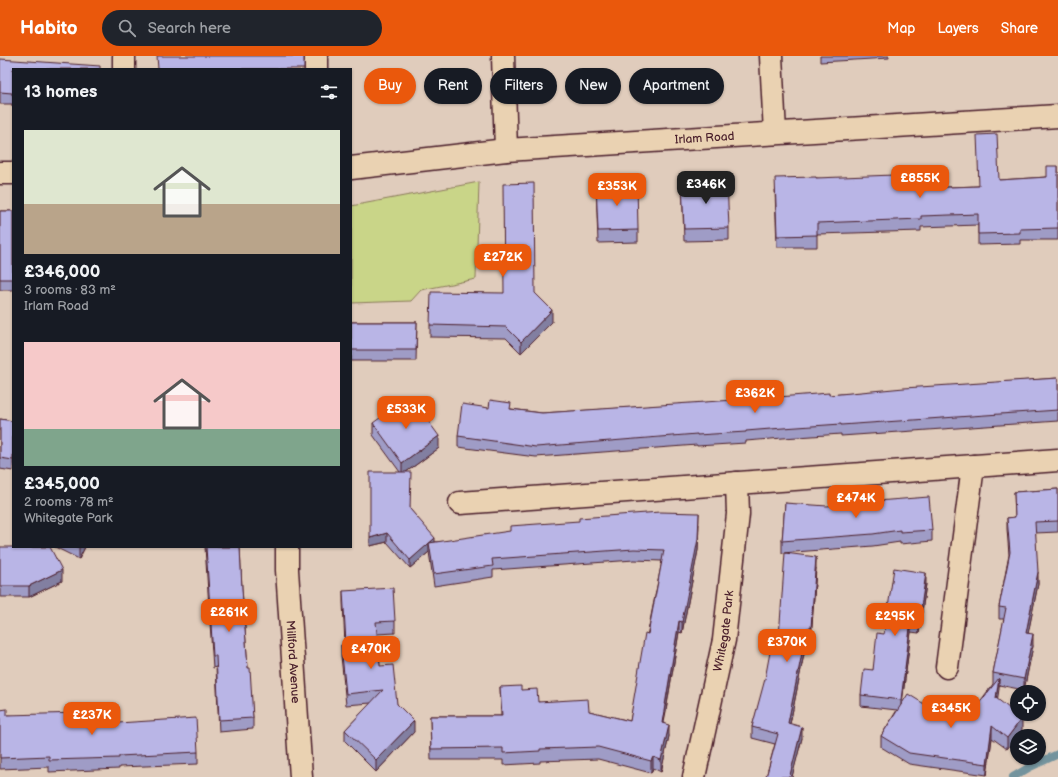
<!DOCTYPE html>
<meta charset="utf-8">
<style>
body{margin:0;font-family:"Balsamiq Sans",sans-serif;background:#20242c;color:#f1f3f6;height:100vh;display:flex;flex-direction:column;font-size:15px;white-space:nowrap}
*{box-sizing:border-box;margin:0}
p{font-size:13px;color:#9ea1a6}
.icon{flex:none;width:22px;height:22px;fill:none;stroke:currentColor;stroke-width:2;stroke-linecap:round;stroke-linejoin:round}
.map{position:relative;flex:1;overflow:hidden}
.side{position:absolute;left:12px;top:12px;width:340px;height:480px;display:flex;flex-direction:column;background:#171b24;border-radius:0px;box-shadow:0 1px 3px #0004}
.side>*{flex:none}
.top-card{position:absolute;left:364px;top:12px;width:380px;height:36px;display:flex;gap:8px}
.buttons{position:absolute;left:1010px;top:629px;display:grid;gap:8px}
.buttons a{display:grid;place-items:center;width:36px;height:36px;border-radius:50%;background:#171b24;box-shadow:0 1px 3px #0004;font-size:20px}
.price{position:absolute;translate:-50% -34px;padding:0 9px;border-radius:8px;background:#ea580c;color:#fff;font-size:13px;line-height:26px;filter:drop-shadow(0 1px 2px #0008)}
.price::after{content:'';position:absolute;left:50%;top:24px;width:12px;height:9px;margin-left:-6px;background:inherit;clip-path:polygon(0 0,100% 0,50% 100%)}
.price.on{background:#222;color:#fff}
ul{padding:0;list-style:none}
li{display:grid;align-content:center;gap:8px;height:212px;padding:0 12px}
li span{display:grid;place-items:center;height:124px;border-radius:0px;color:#555}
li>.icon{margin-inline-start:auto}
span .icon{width:72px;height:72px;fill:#fffc;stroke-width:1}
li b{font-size:17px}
h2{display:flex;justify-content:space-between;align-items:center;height:48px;padding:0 12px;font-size:17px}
.chip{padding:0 14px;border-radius:18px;background:#171b24;box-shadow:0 1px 3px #0004;font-size:14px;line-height:36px}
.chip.on{background:#ea580c;color:#fff}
header{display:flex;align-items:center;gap:24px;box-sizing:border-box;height:56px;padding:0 20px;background:#ea580c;color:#fff}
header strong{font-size:19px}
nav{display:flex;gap:22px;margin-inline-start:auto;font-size:14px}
.search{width:280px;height:36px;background:#20242c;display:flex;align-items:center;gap:10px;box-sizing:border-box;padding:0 14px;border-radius:22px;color:#9ea1a6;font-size:15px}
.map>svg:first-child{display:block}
.green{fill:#c9d588;stroke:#8a7a5a}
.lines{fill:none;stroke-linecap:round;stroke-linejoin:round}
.stream{stroke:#73939d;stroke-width:8}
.street-casing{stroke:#4a1f2b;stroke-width:25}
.secondary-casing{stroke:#4a1f2b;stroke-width:25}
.street{stroke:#ead2b2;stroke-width:22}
.secondary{stroke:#ead2b2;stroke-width:22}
.wall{fill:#9f9cc6;stroke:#4a1f2b}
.shaded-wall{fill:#827fa1;stroke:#4a1f2b}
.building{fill:#b9b5e6;stroke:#4a1f2b}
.labels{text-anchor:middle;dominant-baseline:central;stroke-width:3.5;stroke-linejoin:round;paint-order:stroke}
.street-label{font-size:12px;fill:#4a1f2b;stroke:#ead2b2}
</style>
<header>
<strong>Habito</strong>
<div class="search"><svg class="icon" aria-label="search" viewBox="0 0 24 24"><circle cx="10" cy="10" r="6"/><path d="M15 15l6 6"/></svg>Search here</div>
<nav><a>Map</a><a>Layers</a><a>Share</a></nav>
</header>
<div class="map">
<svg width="1058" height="721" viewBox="0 0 1058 721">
<rect width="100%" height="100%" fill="#e0ccbc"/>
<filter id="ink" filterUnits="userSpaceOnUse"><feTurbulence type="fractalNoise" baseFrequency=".025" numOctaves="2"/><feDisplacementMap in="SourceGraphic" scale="8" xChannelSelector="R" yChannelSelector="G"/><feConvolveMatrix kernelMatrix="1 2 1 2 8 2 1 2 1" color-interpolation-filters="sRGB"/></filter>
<g filter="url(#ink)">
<!-- green -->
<path class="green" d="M479 126 476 223 421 234 411 245 351 247V150Z"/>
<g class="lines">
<!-- stream -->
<path class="stream" d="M1013 721 1030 711 1058 698"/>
<defs>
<g id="street">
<path d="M124 0V13"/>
<path d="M503 0 506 94"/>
<path d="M771 0 775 77"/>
<path d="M316 13V0"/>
<path d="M460 447 1058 404"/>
<path id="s1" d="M287 491V514L301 721"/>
<path d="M947 611 973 410"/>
<path id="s2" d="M694 721 724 584 738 458 737 427"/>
</g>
<g id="secondary">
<path id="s3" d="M351 112 506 94 1058 60"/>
<path d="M0 117H13"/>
</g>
</defs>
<!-- street casing -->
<use href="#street" class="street-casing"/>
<!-- secondary casing -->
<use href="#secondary" class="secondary-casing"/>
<!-- street -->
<use href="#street" class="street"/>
<!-- secondary -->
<use href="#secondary" class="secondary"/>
</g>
<!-- wall -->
<path class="wall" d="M820 0H889V2L820 6Z
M0 3 13 13V50H12V48H0Z
M1058 110V184H1020V188L978 189V169L921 171V175L817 178V191H777L775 134 816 122 920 132 978 130 999 124 1047 121Z
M682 126 729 172V184L684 185Z
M596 128 638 174V186L598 187Z
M0 155H13V234H0Z
M504 237H535L552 266 521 297 506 282 430 281V269Z
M351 266H417L416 305H351Z
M1058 322V365L841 380V378L783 382 746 385V387L697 390V389L536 401 458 391V380L489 352 511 353 542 357 829 339Z
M0 363 13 365V415L0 413Z
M373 367 439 392 406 416 410 453 435 486 699 468 698 494 682 577 679 576 664 667 669 680 661 716 653 712 651 717 598 703 540 705V707L503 709V704H431L430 660H501L500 631 521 634 538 646 589 655 630 665 662 505 634 504 493 514V521L434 530 429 496 410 512 387 486 370 490 400 416 373 379Z
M1058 433V476L1035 477 1038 528 1028 577 1033 590 1024 634 999 629 997 643 1022 674 1007 693 992 682 987 719 909 708 881 691V680L897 654 861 650V639L873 614 884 578 926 528 919 577 911 576 902 646 934 654 970 659 993 628V617L1004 563H999V551L1009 499 1007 473V462L1015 461 1014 436Z
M785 447 932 474V485L900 488V486L873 490 782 497V485Z
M0 491 62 525 29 541H0Z
M55 491H85L79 503Z
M205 491H240L242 533 248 612 253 662V673L219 676 216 611 213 612Z
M816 512 811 583H807L790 668 802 682 792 720 766 721 775 688 752 682V671L779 581Z
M343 535 395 565V577L377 578 380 610 397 648 414 676 376 716 345 685V674L371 647 346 649 341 600V589H345L343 546Z
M0 654 7 659 118 667 198 696V708L119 711V713L49 716V711L0 713Z"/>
<!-- shaded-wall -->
<path class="shaded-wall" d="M552 254V266L521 297V286Z
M439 380V392L402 419V407Z
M699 457 698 494 682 577V566Z
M387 477V486L370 490V482Z
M435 482V491L430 487Z
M429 487V496L410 512V504Z
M79 491H85L79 503Z
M816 501V512L811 583V572Z
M62 514V525L29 541V530Z
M1038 516V528L1026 588V577Z
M926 517V528L919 577V565Z
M911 564V576L901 655V644Z
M679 565V576L662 678V667Z
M807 572V583L788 678V667Z
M1033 578V590L1024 634V623Z
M999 622V633L996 653V642Z
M1022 662V674L1007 693V682Z
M414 665V676L376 716V704Z
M669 669V680L661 716V704Z
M992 670V682L987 719V708Z
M802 671V682L792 721 790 719Z
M653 701V712L651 717V705Z"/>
<!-- building -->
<path class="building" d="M157 0H304V13H158Z
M0 3 100 10V13H13V39H12V37L0 36Z
M997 78 999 124 1047 121V110H1058V172L1020 173V177L978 178V158L921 160V163L817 167V179L777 180 775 122 816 121V122L920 118V132L979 130 977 79Z
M727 125 729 172 684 173 682 126Z
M534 127 535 237 552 254 521 286 506 271 430 269 431 236 504 237 503 128Z
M637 127 638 174 598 175 596 128Z
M0 155H13V223H0Z
M351 266H417L416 294H351Z
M1058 322V354L841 369V368L783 372 746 375V376L697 379V378L536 391 458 380 462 348 489 352 490 344 511 347 510 353 542 357 764 342 791 340 829 337V339L904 332Z
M410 340 439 380 402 407 373 367Z
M0 363 13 365V404L0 402Z
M370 416H411L410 453 435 482 410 504 387 477 370 482Z
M1058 433V465L1035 466 1038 516 1026 577 1033 578 1024 623 993 617 1006 552 999 551 1010 496 1007 462 1015 461 1014 436Z
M929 441 932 474 900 476V474L873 478 782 485 785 447 827 450 864 446Z
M660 456 699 457 698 483 682 566 679 565 662 667 669 669 661 704 653 701 651 705 598 691 540 693V695L503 697V692L431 693 430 660H502L500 631 521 630V634L537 633 538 646 588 643 589 655 630 665 645 577 648 578 664 494 634 493 492 503 493 510 434 518 429 487 510 475V470L579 465V462Z
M0 491H50L62 514 29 530H0Z
M206 491H240L242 533 248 612H250L253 662 219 664 216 600H213Z
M785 497 816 501 811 572H807L788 667 802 671 790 719 794 721H766L778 678 752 671 765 623 773 580 779 581Z
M894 512 926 517 919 565 911 564 901 644 861 639 864 613 873 614 877 577 884 578Z
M393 532 395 565 376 566 380 610 393 609 397 648 414 665 376 704 345 674 383 634 346 638 341 589 346 588 343 535Z
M999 622 996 642 1022 662 1007 682 992 670 987 708 909 697 881 680 908 638 934 654 970 659Z
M7 653V659L117 656 118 667 196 662 198 696 119 700V702L49 704V700L0 702V654Z"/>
</g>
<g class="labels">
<!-- street labels -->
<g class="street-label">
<text stroke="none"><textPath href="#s3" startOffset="355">Irlam Road</textPath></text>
<text stroke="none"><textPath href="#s2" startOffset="149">Whitegate Park</textPath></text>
<text stroke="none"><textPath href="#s1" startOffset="115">Millford Avenue</textPath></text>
</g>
</g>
</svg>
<div class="buttons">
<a><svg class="icon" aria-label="locate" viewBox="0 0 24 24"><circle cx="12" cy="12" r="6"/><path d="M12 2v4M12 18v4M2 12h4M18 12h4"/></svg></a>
<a><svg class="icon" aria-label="layers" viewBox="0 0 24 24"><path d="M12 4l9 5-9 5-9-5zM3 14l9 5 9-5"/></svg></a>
</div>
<b class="price" style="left:920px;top:143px">£855K</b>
<b class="price on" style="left:706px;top:149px">£346K</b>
<b class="price" style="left:617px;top:151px">£353K</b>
<b class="price" style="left:503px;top:222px">£272K</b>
<b class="price" style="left:755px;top:358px">£362K</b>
<b class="price" style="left:406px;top:374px">£533K</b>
<b class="price" style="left:856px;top:463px">£474K</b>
<b class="price" style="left:229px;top:577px">£261K</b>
<b class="price" style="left:895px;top:581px">£295K</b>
<b class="price" style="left:787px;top:607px">£370K</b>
<b class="price" style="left:371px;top:614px">£470K</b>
<b class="price" style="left:951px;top:673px">£345K</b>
<b class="price" style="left:92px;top:680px">£237K</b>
<div class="top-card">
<a class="chip on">Buy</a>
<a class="chip">Rent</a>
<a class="chip">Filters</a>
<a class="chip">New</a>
<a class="chip">Apartment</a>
</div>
<section class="side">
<h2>13 homes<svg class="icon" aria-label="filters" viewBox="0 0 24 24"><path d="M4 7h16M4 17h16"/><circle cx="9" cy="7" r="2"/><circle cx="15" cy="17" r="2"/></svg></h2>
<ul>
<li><span style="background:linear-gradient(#dfe7d0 60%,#b9a48a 0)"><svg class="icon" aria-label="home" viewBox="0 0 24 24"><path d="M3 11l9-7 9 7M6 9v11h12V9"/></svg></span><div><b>£346,000</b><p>3 rooms · 83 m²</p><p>Irlam Road</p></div></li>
<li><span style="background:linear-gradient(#f6c9c9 70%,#7fa58c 0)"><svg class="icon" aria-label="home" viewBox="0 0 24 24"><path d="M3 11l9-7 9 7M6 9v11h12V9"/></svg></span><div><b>£345,000</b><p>2 rooms · 78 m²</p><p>Whitegate Park</p></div></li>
</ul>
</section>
</div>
